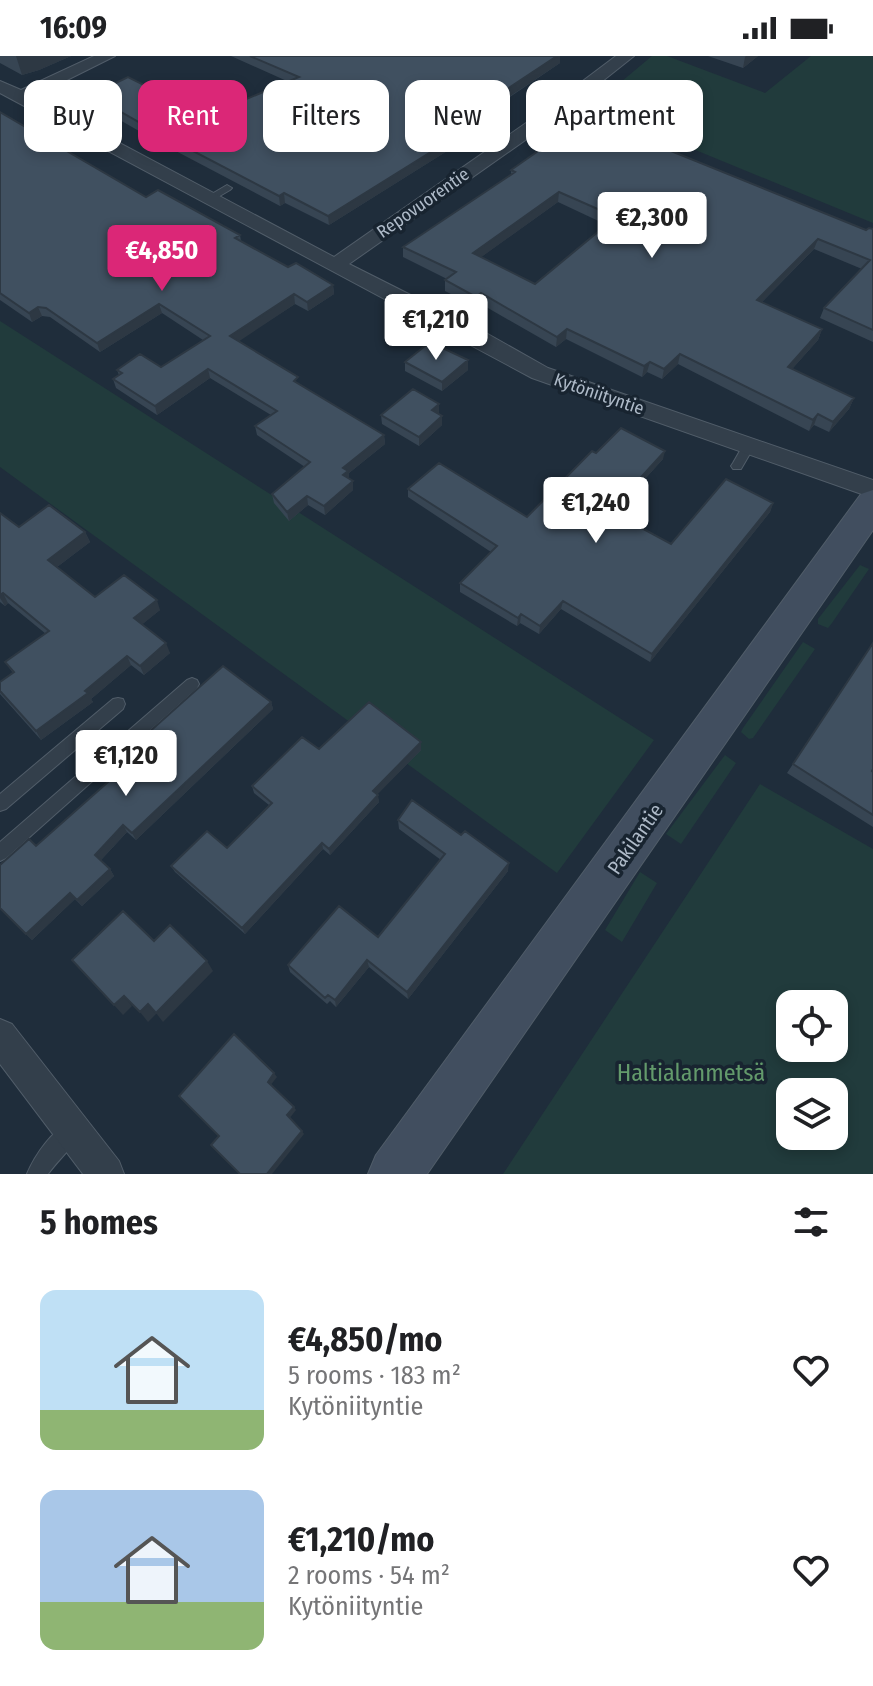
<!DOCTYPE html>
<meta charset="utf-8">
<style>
body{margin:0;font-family:"Fira Sans Condensed",sans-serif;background:#f2f2f2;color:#202124;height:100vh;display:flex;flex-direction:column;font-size:30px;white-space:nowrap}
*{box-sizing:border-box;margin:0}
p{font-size:26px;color:#757577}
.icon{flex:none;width:44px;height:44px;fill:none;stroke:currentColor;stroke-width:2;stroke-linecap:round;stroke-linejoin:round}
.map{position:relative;height:1118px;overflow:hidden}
.side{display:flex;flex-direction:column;background:#fff;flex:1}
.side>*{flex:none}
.banner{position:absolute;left:24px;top:24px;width:826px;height:72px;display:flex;gap:16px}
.controls{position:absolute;left:776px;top:934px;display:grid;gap:16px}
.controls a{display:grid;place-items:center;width:72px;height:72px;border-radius:16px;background:#fff;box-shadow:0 4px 12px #0003;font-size:40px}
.price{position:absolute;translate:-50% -68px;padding:0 18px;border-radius:8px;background:#fff;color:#222;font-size:26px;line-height:52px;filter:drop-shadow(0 2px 4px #0008)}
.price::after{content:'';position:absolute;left:50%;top:48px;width:24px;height:18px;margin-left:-12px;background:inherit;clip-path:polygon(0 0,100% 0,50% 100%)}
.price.current{background:#db2777;color:#fff}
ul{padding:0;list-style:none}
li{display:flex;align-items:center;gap:24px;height:200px;padding:0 40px}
li span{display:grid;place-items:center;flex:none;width:224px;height:160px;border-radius:16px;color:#555}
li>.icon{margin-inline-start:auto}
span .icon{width:96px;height:96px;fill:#fffc;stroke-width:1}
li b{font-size:34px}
h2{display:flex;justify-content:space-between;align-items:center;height:96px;padding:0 40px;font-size:34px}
.chip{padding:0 28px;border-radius:16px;background:#fff;box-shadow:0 4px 12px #0003;font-size:28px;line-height:72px}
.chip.current{background:#db2777;color:#fff}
.status{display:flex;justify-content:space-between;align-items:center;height:56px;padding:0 40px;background:#fff;direction:ltr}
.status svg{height:22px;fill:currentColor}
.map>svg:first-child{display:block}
.green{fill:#213b3c;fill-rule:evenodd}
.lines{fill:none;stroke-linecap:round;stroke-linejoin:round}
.lane-casing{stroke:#515d69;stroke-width:2}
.street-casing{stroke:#515d69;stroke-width:2}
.secondary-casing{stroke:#515d69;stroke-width:2}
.lane{fill:#333f4b;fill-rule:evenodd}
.street{fill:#333f4b;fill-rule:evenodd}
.secondary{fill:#414e5f;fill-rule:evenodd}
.wall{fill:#374553;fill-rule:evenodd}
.shaded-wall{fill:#2d3843}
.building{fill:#405060;stroke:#2d3843;stroke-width:2;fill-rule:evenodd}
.labels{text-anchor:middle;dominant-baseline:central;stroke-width:7;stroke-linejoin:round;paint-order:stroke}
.far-street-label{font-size:18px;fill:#aebac8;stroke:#182430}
.street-label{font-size:20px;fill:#aebac8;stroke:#182430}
.near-park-label{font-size:24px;fill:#639a6b;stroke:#182430}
</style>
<div class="status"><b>16:09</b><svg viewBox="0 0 49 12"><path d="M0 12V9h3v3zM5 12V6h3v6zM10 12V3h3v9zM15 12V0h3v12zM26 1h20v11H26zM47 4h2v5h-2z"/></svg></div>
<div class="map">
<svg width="873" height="1118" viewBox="0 0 873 1118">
<rect width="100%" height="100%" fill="#1f2d3b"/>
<!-- green -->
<path class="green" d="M652 0H667L765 37 811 0H873V167L591 51Z
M0 265 654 684 557 817 0 411Z
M860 509 869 513 832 567 828 572 818 568V563Z
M803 586 815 593 753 682 749 683 741 676 743 672Z
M725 699 736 707 681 788 666 778Z
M760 728 873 793V1118H503ZM790 948H834V992H790ZM790 1036H834V1080H790Z
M640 816 657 827 622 886 605 874Z"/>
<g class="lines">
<defs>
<path id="lane" d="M227 129 232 132 230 134 213 144 205 142Z
M749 385 755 389 741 413H733L731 410 733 407 745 386Z
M192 622 197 624 199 628 197 632 6 802 0 805V786L187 624Z
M118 642 123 643 125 648 123 653 6 753 0 755V738L113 643Z
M71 1066 78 1069 81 1076C75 1089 58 1104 48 1118H27C35 1099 52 1074 71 1066Z"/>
<path id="street" d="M94 0H115L33 41 334 201 539 58 616 0H634L551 66 349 208 486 277 548 312 873 424V442L532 322 0 37V25L21 34Z
M0 963 12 968 119 1105 124 1118H83L0 1008Z"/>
<path id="secondary" d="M873 434V474L427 1118H368L376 1099 861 438Z"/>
</defs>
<!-- lane casing -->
<use href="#lane" class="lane-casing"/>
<!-- street casing -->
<use href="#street" class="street-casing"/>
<!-- secondary casing -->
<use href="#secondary" class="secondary-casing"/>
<!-- lane -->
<use href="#lane" class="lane"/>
<!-- street -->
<use href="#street" class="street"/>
<!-- secondary -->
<use href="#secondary" class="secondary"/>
</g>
<!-- wall -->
<path class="wall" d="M0 0H71L39 14 22 19 0 7Z
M231 0H560V7L498 49 503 60 329 169 285 147 280 150 153 83 111 59 109 50 100 46 97 36 206 60 289 26Z
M708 0H758L743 12Z
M0 56 146 141 240 179 241 185 288 211 333 229 334 238 308 255 295 248 238 285 299 328 384 379 385 388 349 417V423L353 434 325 459 308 449 289 465 274 447 272 438 305 411 257 379 255 370 271 359 210 322 157 359 116 332 113 323 119 319 117 314 161 311 203 284 162 257 100 296 50 261 42 260 32 266 0 244Z
M511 114 866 174 873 173V286L820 262 824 252 862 213 814 193 762 246 822 273 818 284 792 313 854 342 849 353 829 376 814 369 809 375 678 308 662 323 647 316 642 321 566 283 556 291 481 248 476 251 445 235V224L447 223 403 201V191L511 119ZM558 146 607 169 535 228 481 201Z
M405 306 468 314 442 335 405 315Z
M439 348 438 358 442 360V369L419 390 382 368 381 359Z
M596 397 663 403 614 457 671 488 773 447 770 456 650 606 561 553 539 578 520 567 517 570 460 536V527L491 496 408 441V433L527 461Z
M0 457 19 471 85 476 90 486 57 511 95 541 160 554 142 568 170 597 144 619 131 609 91 643 93 646 41 684 0 638V626L13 617 5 606 46 578 8 547 5 550 0 546Z
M271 646 273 653 136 784 127 776 101 804 110 813 114 820 82 850 75 843 32 884 0 852 36 790 114 720 109 712Z
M421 686V694L377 738 379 746 330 799 323 793 245 878 175 816 171 810 227 792 269 749 254 737 252 730 319 693Z
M793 708 873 716V771L787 717Z
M398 764 508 815 408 943 369 911 336 951 330 945 327 948 290 916 288 909 378 881 441 804 399 773Z"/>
<!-- shaded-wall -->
<path class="shaded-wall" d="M16 0H71L39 14 22 19Z
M557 0H560V7L489 54V45Z
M746 0H758L743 12 745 1Z
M503 51V60L329 169 328 160Z
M559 136 558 146 473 207V197Z
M284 137 285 147 280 150 279 140Z
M818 183 814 193 753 255 757 244Z
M333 229 334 238 308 255 307 246Z
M481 237V248L476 251V241Z
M294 238 295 248 232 290 230 280Z
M159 248 162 257 100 296 97 287Z
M38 251 42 260 32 266 29 257Z
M567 273 566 283 556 291 557 281Z
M822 273 818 284 784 322 788 311Z
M680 298 678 308 662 323 664 313Z
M468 304V314L442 335V326Z
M650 306 647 316 642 321 644 310Z
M208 313 210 322 157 359 155 350Z
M854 342 849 353 829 376 833 366Z
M439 348V357L432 363V354Z
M818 358 814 369 809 375 813 364Z
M442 360V369L419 390V381Z
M384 379 385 388 349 417V424L344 428 343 412Z
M665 395 663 403 608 464 610 455Z
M353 425V434L325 459 324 450Z
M307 440 308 449 289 465 287 456Z
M773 447 770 456 650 606 652 598Z
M85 476 90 486 53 514 48 504Z
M3 537 8 547 5 550 0 542V539Z
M157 544 160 554 138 572 134 562Z
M563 545 561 553 539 578 540 570Z
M521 558 520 567 517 570 518 562Z
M166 587 170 597 144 619 140 610Z
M127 600 131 609 91 643 93 646 41 684 36 675Z
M271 646 273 653 136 784 132 777Z
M421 686V694L374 742 373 735Z
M378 739 379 746 330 799 329 793Z
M123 769 127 776 100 805 95 799Z
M322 787 323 793 245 878 242 872Z
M509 807 508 815 408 943 407 936Z
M110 813 114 820 82 850 77 844Z
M70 837 75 843 32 884 26 878Z
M367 904 369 911 336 951 335 944Z
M207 905 213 915 163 966 156 957Z
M124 940 132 950 123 959 114 949Z
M148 948 156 958 148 966 140 956Z
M274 1017 277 1021 270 1030 268 1026Z
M294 1051 296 1054 289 1063 287 1059Z
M302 1075 304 1078 272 1118H267Z"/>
<!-- building -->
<path class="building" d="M250 0H557L489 45 503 51 328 160 284 137 279 140 151 73 109 49 115 46 97 36 128 21 206 60 299 21Z
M0 56 146 141 158 134 240 179 235 182 288 211 296 207 333 229 307 246 294 238 230 280 298 321 294 325 384 379 343 412 348 415 343 419 353 425 324 450 307 440 287 456 272 438 310 406 255 370 277 355 208 313 155 350 113 323 122 317 117 314 140 298 161 311 210 280 159 248 97 287 46 252 38 251 29 257 0 237Z
M587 61 866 174 869 172 873 173V274L824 252 870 204 818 183 757 244 822 273 788 311 854 342 833 366 818 358 813 364 680 298 664 313 650 306 644 310 567 273 557 281 481 237 476 241 445 224 456 216 403 191 515 116 511 114ZM559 136 616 161 535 228 473 197Z
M430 286 468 304 442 326 405 306Z
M413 333 439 348 432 354 442 360 419 381 381 359Z
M621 372 665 395 610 455 671 488 726 423 773 447 652 598 563 545 540 570 521 558 518 562 460 527 497 490 408 433 439 407 527 461 592 395 596 397Z
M49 449 85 476 48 504 95 541 124 519 157 544 134 562 166 587 140 610 127 600 85 635 88 637 36 675 0 635V626L14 616 5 606 49 575 3 537 0 539V457L19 471Z
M873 587V713L872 715 873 716V759L793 708Z
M223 610 271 646 132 777 123 769 95 799 110 813 77 844 70 837 26 878 0 852V809L29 783 36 790 116 719 109 712Z
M369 646 421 686 373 735 378 739 329 793 322 787 242 872 171 810 207 775 227 792 272 747 252 730 302 681 319 693Z
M412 744 461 779 465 775 509 807 407 936 367 904 335 944 328 939 325 942 288 909 339 850 378 881 445 798 398 764Z
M123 855 154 885 170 869 207 905 156 957 148 948 140 956 124 940 114 949 72 904Z
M234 978 274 1017 268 1026 294 1051 287 1059 302 1075 267 1118H240L211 1089 219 1080 179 1040Z"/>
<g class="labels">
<!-- far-street labels -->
<g class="far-street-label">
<text transform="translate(423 147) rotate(-35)">Repovuorentie</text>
<text transform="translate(599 338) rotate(19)">Kytöniityntie</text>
</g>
<!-- street labels -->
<g class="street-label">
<text transform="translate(635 783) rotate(-55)">Pakilantie</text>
</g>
<!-- near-park labels -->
<g class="near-park-label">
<text x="691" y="1017">Haltialanmetsä</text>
</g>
</g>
</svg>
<div class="controls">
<a><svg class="icon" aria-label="locate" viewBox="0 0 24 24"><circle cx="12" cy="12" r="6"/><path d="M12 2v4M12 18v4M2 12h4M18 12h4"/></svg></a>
<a><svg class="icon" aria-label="layers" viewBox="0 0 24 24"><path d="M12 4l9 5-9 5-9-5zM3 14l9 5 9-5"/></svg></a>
</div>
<b class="price" style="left:652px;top:204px">€2,300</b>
<b class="price current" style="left:162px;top:237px">€4,850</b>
<b class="price" style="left:436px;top:306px">€1,210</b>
<b class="price" style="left:596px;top:489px">€1,240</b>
<b class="price" style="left:126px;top:742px">€1,120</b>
<div class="banner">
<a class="chip">Buy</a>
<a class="chip current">Rent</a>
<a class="chip">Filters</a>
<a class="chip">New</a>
<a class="chip">Apartment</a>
</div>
</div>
<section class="side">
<h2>5 homes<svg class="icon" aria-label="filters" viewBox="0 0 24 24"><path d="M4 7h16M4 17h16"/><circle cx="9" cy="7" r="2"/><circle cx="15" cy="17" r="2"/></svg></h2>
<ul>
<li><span style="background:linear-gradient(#bfe0f5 75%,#8fb573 0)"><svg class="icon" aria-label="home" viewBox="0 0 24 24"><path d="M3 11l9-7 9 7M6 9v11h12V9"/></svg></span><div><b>€4,850/mo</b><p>5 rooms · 183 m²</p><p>Kytöniityntie</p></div><svg class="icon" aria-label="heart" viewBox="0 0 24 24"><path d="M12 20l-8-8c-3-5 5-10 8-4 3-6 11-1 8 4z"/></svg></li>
<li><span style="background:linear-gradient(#a9c7e8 70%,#8fb573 0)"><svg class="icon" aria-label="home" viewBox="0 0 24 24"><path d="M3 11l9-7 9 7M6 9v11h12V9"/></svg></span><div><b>€1,210/mo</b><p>2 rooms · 54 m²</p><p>Kytöniityntie</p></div><svg class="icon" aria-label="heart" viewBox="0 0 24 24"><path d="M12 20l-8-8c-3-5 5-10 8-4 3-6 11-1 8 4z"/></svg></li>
</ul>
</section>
